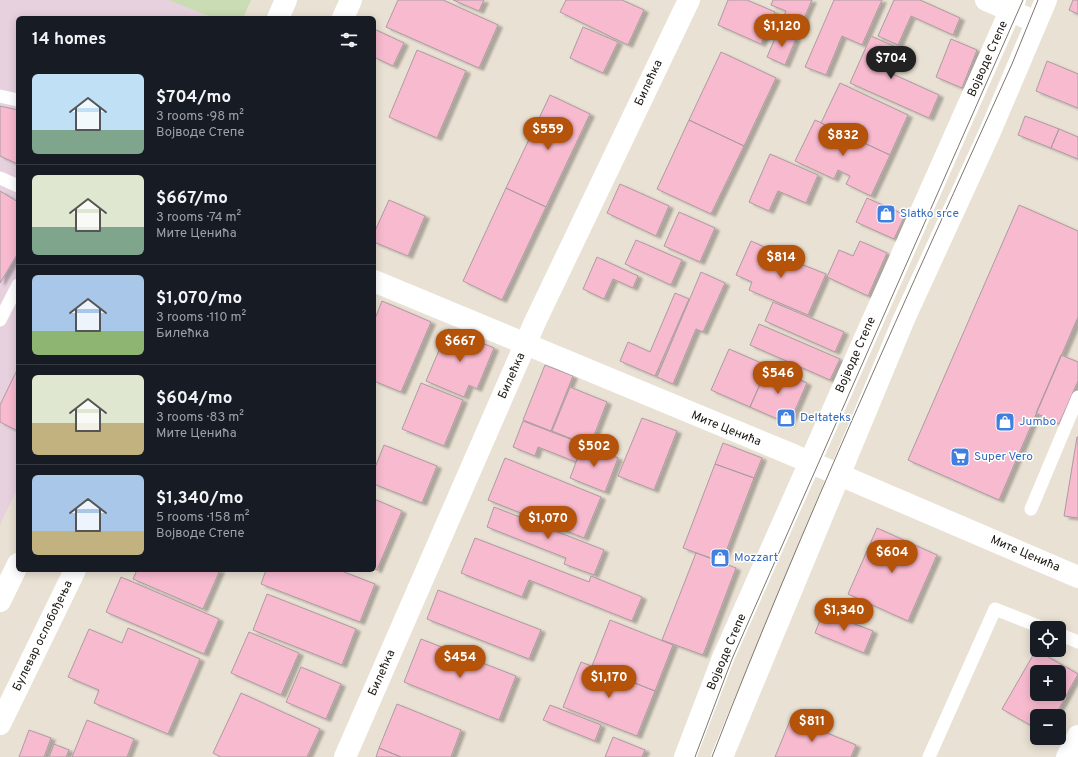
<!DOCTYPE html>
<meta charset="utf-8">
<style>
body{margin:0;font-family:Overpass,sans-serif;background:#20242c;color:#f1f3f6;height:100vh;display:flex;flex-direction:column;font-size:15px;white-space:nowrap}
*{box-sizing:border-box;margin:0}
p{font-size:13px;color:#9ea1a6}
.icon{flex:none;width:22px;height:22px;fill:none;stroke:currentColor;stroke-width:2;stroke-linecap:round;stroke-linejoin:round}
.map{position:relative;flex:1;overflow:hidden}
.panel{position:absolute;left:16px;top:16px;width:360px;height:556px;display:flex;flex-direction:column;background:#171b24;border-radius:6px;box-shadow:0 2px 10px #0003}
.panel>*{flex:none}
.buttons{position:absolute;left:1030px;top:621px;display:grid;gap:8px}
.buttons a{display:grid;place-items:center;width:36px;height:36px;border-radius:6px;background:#171b24;box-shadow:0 2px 10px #0003;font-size:20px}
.price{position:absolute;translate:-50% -34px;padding:0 9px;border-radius:14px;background:#b45309;color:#fff;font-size:13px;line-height:26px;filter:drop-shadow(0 1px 2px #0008)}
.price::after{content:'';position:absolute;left:50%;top:24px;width:12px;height:9px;margin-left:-6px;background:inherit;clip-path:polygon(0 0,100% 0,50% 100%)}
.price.current{background:#222;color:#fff}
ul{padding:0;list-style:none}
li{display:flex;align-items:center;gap:12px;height:100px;padding:0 16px}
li+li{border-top:1px solid #363941}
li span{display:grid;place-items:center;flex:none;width:112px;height:80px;border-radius:6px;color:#555}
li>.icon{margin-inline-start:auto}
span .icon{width:48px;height:48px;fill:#fffc;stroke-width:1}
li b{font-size:17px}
h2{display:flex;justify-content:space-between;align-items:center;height:48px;padding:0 16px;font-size:17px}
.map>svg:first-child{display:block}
.commercial{fill:#e7d1df}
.green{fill:#cadcb3}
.building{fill:#f8bacf;stroke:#ad9ba1;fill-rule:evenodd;filter:url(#shadow)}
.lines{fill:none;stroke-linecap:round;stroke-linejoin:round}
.lane{stroke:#fff;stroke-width:13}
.street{stroke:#fff;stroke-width:22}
.secondary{stroke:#fff;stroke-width:22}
.tram{stroke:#7d776e;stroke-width:1}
.labels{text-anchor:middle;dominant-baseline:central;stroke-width:3;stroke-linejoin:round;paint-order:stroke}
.street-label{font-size:12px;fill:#1a1712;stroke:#fff}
.shop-label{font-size:12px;fill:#366cbe;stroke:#fff;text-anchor:start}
</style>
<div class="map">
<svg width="1078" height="757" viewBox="0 0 1078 757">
<defs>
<filter id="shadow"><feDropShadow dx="4.5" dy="2.5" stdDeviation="1" flood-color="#0004"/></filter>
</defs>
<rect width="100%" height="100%" fill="#e9e1d3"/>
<!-- commercial -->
<path class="commercial" d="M0 0H168L214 18H18V487L0 525Z"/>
<!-- green -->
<path class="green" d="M168 0H251L243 18H214Z"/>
<!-- building -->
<path class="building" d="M398 0H443L498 25 479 68 386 27Z
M453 0H484L479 11Z
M566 0H622L644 10 628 45 560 12Z
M728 0H747L775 12 761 44 718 25Z
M773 0H812L799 30 781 22 786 11 771 5Z
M834 0H882L862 45 842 36 826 75 805 67Z
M894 0H920L960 18 953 35 911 16 898 45 878 36Z
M1073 0H1078V14L1069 10Z
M583 27 618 42 603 73 570 58Z
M374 29 404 43 393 66 374 57Z
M778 31 796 39 785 65 767 57Z
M871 36 898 48 888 72 939 95 929 118 850 83Z
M951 39 977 50 962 88 936 77Z
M417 50 466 71 437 138 389 117Z
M721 52 776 78 744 146 689 120Z
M1047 61 1078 74V108L1036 91Z
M840 83 908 115 890 155 821 123Z
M550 95 590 114 546 207 506 188Z
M0 106 18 110V164L0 156Z
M1025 116 1059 129 1051 148 1018 135Z
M689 120 744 146 711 214 657 189Z
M815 120 890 155 871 196 846 184 850 176 838 170 834 179 795 161Z
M1059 129 1078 137V159L1051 148Z
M770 154 818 175 806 203 778 191 769 211 749 202Z
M620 184 669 206 656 236 607 213Z
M506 188 546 207 502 300 463 281Z
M0 191 18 202V253L0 283Z
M867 198 905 215 894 239 856 222Z
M389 200 425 216 408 256 374 242V233Z
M1019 205 1078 231V317L999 500 908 460Z
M679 212 715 228 700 262 664 246Z
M636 240 682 260 671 285 625 264Z
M751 241 780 254 777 258 792 264 793 261 826 274 808 315 749 290 752 282 736 275Z
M860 241 887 253 868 296 827 277 839 250 853 256Z
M597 257 638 276 633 288 613 279 604 299 583 289Z
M701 272 725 283 703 332 696 329 673 384 657 377Z
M675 293 689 299 655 376 620 361 628 342 650 352Z
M382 301 431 322 401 392 374 381V321Z
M773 302 844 332 835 352 765 321Z
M759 324 840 359 830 380 750 345Z
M448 329 494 348 477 389 469 385 464 397 426 381Z
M729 349 768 366 750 407 711 390Z
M1061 355 1078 362V381L1059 424 1036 413Z
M545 365 573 376 551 431 523 420Z
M768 366 807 383 789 424 750 407Z
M18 368V431L0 422V405Z
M421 383 463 400 444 446 402 429Z
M570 387 607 402 590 446 552 431Z
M642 418 677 431 654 490 618 476Z
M523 421 583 444 576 462 538 447 535 456 513 447Z
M1077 437H1078V518L1064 516Z
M723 443 762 458 754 478 715 464Z
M583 444 618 458 605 492 570 478Z
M384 445 437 466 422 503 374 484V470Z
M505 458 601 497 584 538 488 500Z
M715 464 754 478 722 562 683 548Z
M374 499 402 511 377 570 374 569Z
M494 507 604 550 594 575 564 564 566 558 487 527Z
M877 528 937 555 908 621 848 594Z
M475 538 589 582 591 576 642 597 632 621 529 580 522 597 461 573Z
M696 553 736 568 703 655 662 640Z
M137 570H220L203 609 133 579Z
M266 570H339L375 584 360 622 261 584Z
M121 577 219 619 204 654 106 612Z
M438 590 541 630 529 659 427 619Z
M267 594 356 629 342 665 253 630Z
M823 612 873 631 864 653 815 633Z
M610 620 673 645 655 691 592 666Z
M128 628 200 659 168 734 94 703 99 690 68 677 89 629 122 643Z
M249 632 299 653 281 695 231 673Z
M421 639 516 676 499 720 404 682Z
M1036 650 1078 674 1055 716H1037V729L1002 709ZM1037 672H1059V694H1037Z
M581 662 655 691 637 736 563 707Z
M301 667 341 684 326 719 286 702Z
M241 693 320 729 307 757H221L213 753Z
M397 704 461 730 451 757H401L379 748Z
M550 705 601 725 595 741 543 720Z
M791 718 856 745 851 757H775Z
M87 720 134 739 127 757H72Z
M29 730 51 738 44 757H19Z
M613 737 645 750 642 757H605Z
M54 744 69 750 66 757H49Z
M379 748 401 757H376Z"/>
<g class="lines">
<!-- lane -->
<path class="lane" d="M0 96 18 100
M0 178 18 186
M0 320 18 285
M1031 509 1078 397
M1059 634 1078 642
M929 757 995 609 1043 628"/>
<!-- street -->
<path class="street" d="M986 0 1036 22
M374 281 786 452 1078 577
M345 757 535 322 689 0
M1067 757 1078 736"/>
<!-- secondary -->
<path class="secondary" d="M278 18 286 0
M343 18 351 0
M0 601 18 564
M0 724 75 570
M685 757 723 658 1015 0
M722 757 904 319 989 134 1046 0"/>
<!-- tram -->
<path class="tram" d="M695 757 732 659 1023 0
M712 757C803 522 908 294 1012 64L1038 0"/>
</g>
<!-- icons -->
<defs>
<symbol id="shop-square" viewBox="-11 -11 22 22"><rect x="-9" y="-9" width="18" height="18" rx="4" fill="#3f7fe0" stroke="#fff"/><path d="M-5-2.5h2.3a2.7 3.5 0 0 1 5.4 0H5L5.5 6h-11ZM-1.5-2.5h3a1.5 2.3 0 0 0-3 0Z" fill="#fff"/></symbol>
<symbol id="supermarket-square" viewBox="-11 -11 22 22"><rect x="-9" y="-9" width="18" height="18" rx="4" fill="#3f7fe0" stroke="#fff"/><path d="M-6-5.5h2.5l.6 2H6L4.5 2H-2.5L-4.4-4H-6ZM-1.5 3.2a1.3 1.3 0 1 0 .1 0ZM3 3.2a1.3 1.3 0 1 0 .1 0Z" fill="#fff"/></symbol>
</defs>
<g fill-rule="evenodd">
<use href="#shop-square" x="875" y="203" width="22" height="22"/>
<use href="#shop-square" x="775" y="407" width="22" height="22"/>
<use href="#shop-square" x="994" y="411" width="22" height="22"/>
<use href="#supermarket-square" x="949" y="446" width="22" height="22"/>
<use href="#shop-square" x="709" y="547" width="22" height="22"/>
</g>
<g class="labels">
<!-- street labels -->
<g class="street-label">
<text transform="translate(988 59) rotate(-66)">Војводе Степе</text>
<text transform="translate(649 83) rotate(-65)">Билећка</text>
<text transform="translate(856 355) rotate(-66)">Војводе Степе</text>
<text transform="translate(512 376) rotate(-66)">Билећка</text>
<text transform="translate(726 429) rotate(22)">Мите Ценића</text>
<text transform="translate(1025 554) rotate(23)">Мите Ценића</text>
<text transform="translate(43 636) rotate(-64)">Булевар ослобођења</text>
<text transform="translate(727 652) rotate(-67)">Војводе Степе</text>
<text transform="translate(382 673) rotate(-66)">Билећка</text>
</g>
<!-- shop labels -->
<g class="shop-label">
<text x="900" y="214">Slatko srce</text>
<text x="800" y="418">Deltateks</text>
<text x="1019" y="422">Jumbo</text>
<text x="974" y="457">Super Vero</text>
<text x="734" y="558">Mozzart</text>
</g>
</g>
</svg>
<div class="buttons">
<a><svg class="icon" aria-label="locate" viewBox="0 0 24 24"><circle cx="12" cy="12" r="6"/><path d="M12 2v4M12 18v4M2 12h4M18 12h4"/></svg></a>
<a>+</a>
<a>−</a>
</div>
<b class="price" style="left:782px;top:48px">$1,120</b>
<b class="price current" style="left:891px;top:80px">$704</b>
<b class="price" style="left:548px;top:151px">$559</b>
<b class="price" style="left:843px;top:157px">$832</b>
<b class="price" style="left:781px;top:279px">$814</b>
<b class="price" style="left:460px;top:363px">$667</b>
<b class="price" style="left:778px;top:395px">$546</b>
<b class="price" style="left:594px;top:468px">$502</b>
<b class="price" style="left:548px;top:540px">$1,070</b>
<b class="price" style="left:892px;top:574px">$604</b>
<b class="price" style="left:844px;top:632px">$1,340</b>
<b class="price" style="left:460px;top:679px">$454</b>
<b class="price" style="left:609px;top:699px">$1,170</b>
<b class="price" style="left:812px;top:743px">$811</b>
<section class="panel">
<h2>14 homes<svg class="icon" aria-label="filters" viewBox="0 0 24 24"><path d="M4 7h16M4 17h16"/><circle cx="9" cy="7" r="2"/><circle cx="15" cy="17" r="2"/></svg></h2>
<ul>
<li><span style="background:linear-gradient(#bfe0f5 70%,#7fa58c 0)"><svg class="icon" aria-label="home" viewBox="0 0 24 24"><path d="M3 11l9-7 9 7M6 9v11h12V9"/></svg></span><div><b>$704/mo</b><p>3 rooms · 98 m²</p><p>Војводе Степе</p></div></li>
<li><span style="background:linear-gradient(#dfe7d0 65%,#7fa58c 0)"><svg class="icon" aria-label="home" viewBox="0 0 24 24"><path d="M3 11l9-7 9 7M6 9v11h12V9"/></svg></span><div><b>$667/mo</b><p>3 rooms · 74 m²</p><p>Мите Ценића</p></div></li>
<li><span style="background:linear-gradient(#a9c7e8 70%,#8fb573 0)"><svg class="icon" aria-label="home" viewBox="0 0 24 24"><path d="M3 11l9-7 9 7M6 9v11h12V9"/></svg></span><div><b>$1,070/mo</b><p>3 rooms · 110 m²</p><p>Билећка</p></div></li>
<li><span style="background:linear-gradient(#dfe7d0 60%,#c2b280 0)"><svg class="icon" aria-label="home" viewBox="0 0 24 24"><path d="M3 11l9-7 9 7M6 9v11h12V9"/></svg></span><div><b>$604/mo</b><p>3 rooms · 83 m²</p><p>Мите Ценића</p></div></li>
<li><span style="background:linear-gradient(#a9c7e8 70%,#c2b280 0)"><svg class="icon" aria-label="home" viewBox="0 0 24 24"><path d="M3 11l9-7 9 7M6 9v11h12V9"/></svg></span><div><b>$1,340/mo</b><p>5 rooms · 158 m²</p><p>Војводе Степе</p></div></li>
</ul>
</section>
</div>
